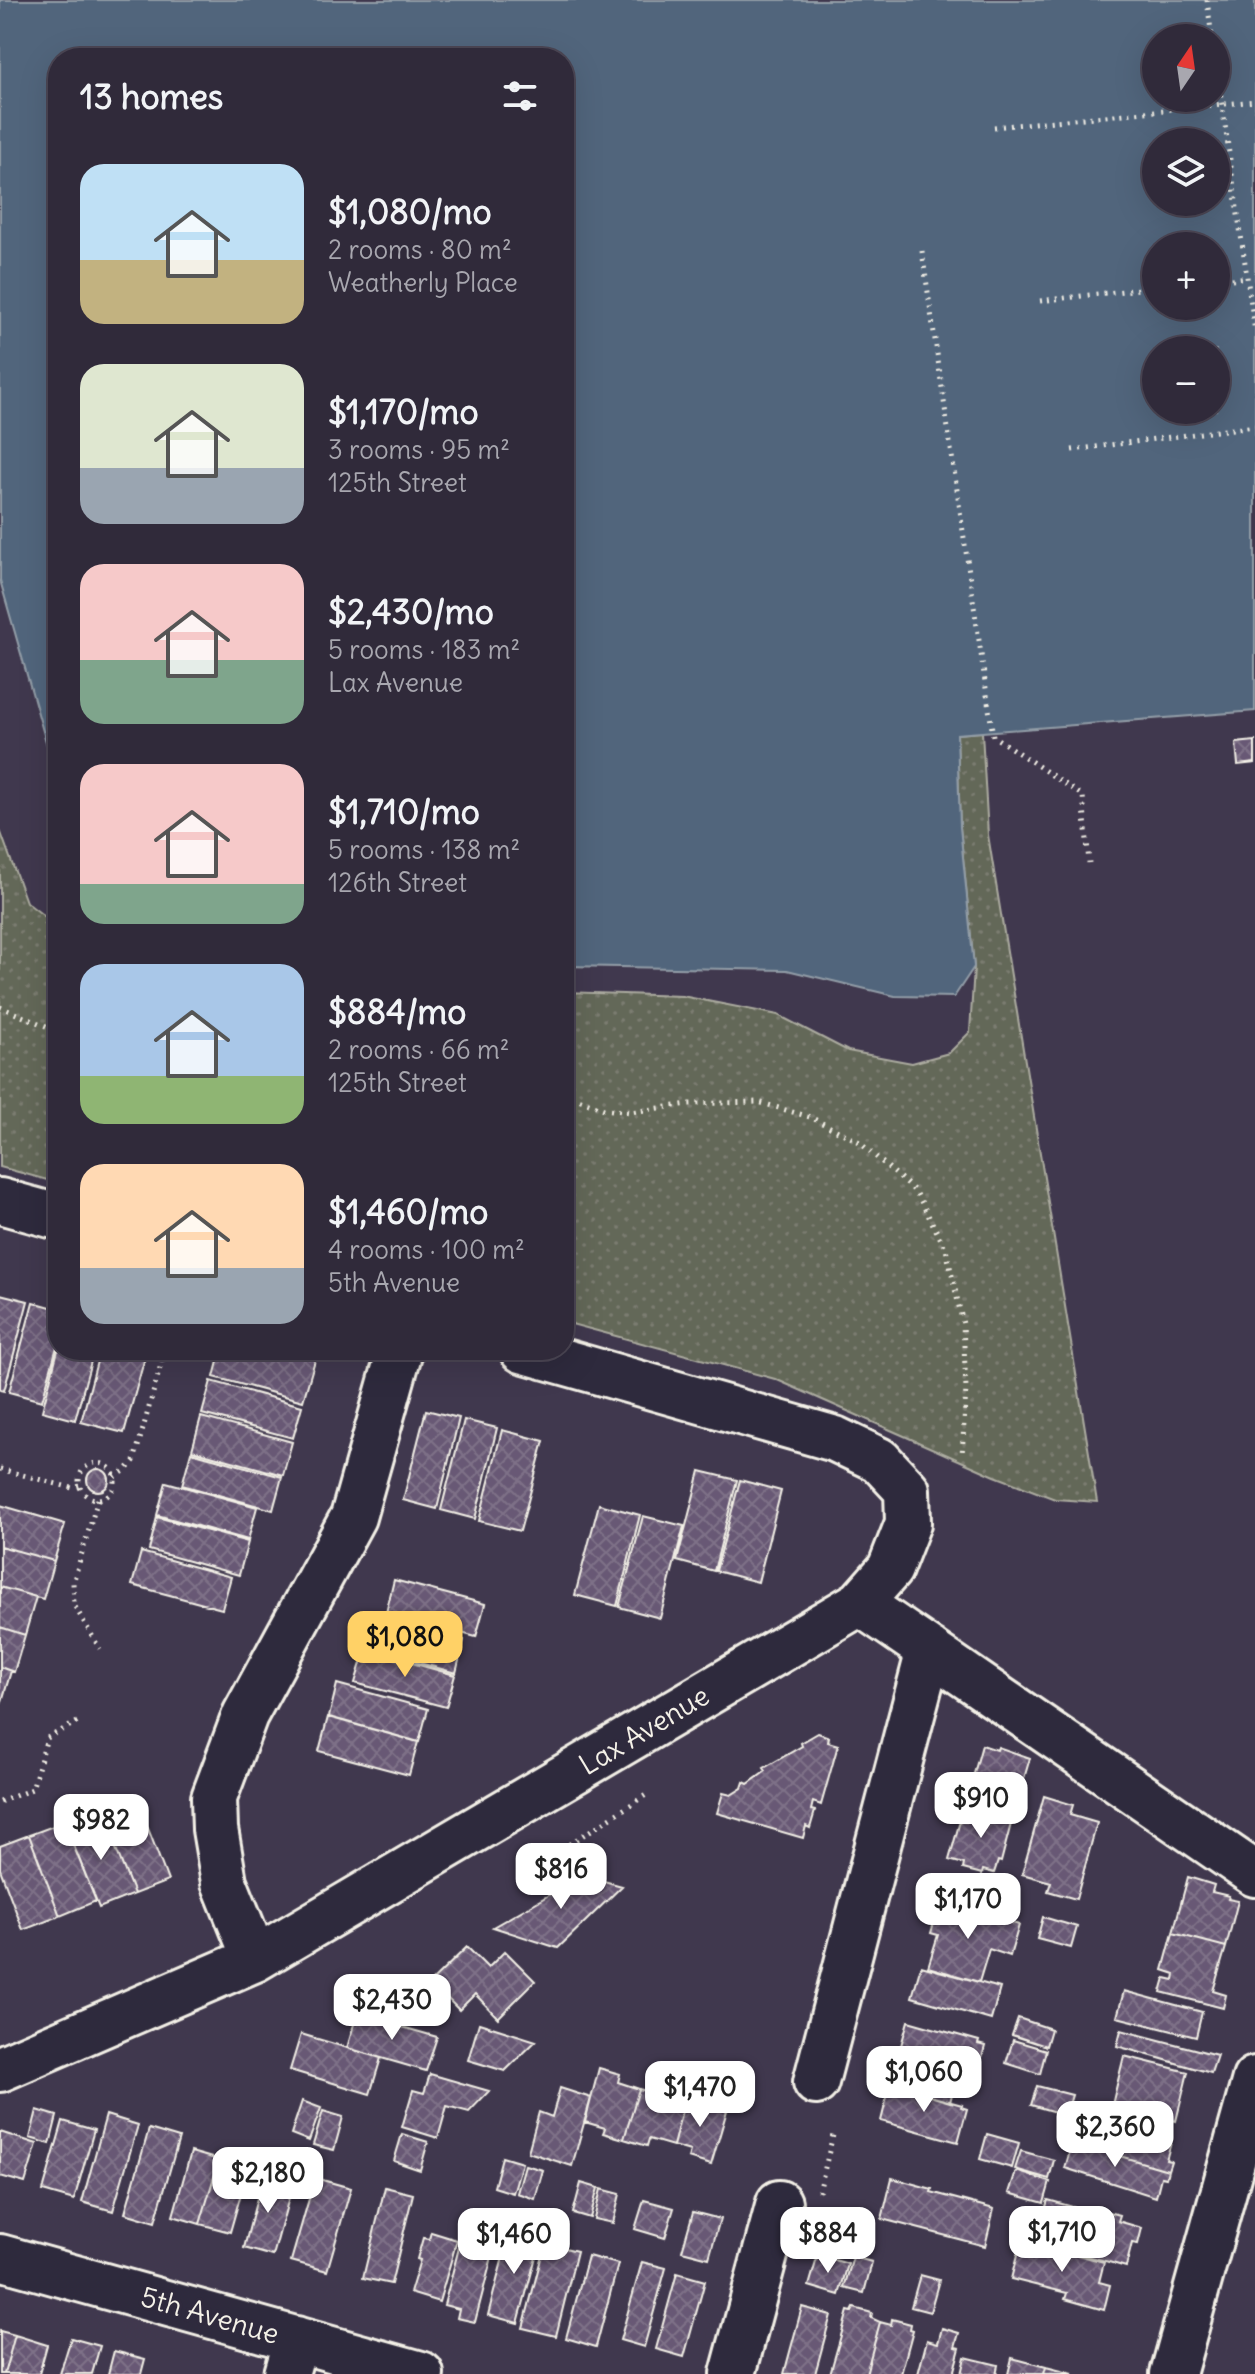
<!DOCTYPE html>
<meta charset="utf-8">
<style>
body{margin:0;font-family:Delius,sans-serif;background:#3c3645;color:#f1f3f6;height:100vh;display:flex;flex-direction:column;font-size:30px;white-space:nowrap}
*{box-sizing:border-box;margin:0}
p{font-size:26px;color:#a8a7af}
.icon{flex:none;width:44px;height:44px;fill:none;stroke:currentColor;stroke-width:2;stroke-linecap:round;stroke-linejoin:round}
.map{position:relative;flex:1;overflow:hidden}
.details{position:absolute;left:48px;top:48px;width:526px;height:1312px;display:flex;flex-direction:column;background:#302a3a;border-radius:32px;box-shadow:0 8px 32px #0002,0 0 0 2px #4b4654}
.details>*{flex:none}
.needle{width:52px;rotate:13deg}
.buttons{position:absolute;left:1142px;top:24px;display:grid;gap:16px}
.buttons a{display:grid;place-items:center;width:88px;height:88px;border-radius:50%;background:#302a3a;box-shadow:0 8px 32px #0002,0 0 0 2px #4b4654;font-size:40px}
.price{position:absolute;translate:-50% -68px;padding:0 18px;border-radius:16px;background:#fff;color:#222;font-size:26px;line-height:52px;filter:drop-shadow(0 2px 4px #0008)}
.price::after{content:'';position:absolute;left:50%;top:48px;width:24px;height:18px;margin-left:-12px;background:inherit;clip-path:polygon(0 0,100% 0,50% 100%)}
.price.on{background:#ffd166;color:#111}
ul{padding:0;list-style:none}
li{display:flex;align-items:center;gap:24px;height:200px;padding:0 32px}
li span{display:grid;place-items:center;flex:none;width:224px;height:160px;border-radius:24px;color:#555}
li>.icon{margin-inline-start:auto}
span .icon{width:96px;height:96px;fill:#fffc;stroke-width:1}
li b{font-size:34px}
h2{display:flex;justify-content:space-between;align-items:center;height:96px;padding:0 32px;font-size:34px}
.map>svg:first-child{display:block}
.grass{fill:url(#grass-dots);stroke:#acaca0;stroke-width:2}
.water{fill:#51657c;stroke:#929da7;stroke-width:2;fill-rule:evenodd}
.building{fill:url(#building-cross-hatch);stroke:#f4f1e8;stroke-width:2}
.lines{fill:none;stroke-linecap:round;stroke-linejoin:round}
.minor-casing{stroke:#f4f1e8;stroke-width:50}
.path{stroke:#f4f1e8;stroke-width:5;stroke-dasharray:2 6;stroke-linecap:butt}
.minor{stroke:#2f2a3d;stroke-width:44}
.labels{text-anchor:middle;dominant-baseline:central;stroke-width:6;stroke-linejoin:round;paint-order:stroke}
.street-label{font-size:28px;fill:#f4f1e8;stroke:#2f2a3d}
</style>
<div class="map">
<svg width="1255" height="2374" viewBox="0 0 1255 2374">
<defs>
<pattern id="grass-dots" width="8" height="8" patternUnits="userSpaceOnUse" patternTransform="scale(2)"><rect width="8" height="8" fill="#646759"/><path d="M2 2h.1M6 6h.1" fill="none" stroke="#7b7d71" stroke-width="1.8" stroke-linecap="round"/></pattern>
<pattern id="building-cross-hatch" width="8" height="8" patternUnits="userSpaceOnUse" patternTransform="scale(2)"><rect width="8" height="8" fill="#685974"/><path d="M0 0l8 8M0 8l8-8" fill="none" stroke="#7e7188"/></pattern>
</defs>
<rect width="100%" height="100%" fill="#40384e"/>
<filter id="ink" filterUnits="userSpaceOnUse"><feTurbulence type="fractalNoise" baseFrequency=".0125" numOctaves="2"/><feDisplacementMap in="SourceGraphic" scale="16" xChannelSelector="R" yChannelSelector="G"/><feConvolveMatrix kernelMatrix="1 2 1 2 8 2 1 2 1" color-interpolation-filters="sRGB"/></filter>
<g filter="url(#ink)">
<!-- grass -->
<path class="grass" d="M982 732 988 835 1097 1502 1055 1499 995 1476 775 1379 564 1322V992L682 996 778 1015 848 1051 912 1063 949 1053 970 1032 974 967 960 827 957 734Z
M0 830 26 902 58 927V1183L0 1167Z"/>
<!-- water -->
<path class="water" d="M0 0H1255V711L957 734 960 827 974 967 954 997 895 996 787 970 564 966V58H58V784L0 580ZM1156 38H1216V98H1156ZM1156 142H1216V202H1156ZM1156 246H1216V306H1156ZM1156 350H1216V410H1156Z"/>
<!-- building -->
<path class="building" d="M1255 741V763L1238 765 1236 743Z
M0 1294 28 1301 4 1391 0 1390Z
M33 1302 58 1309V1343L42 1401 9 1392Z
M58 1350H94L75 1420 42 1411Z
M100 1350H147L124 1433 81 1422Z
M221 1350H277L315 1360 303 1401 214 1377Z
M211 1381 302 1406 293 1438 202 1414Z
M426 1410 459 1418 437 1509 403 1500Z
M201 1417 292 1442 283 1475 192 1450Z
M464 1420 497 1428 475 1519 441 1510Z
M502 1430 544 1441 520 1531 479 1521Z
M191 1452 282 1477 273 1510 182 1485Z
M87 1480a11 11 0 1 1 22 0a11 11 0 1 1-22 0Z
M700 1471 737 1480 714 1571 677 1561Z
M740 1480 781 1491 758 1582 716 1571Z
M166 1482 257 1507 248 1540 157 1515Z
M599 1504 640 1515 617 1606 575 1595Z
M0 1505 65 1524 54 1561 0 1546Z
M643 1516 684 1526 660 1618 619 1607Z
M157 1517 248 1542 239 1575 149 1550Z
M0 1546 54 1561 43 1599 0 1587Z
M141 1552 231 1577 222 1609 132 1585Z
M394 1580 485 1604 476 1637 386 1613Z
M0 1587 36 1597 25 1635 0 1627Z
M374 1615 464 1640 456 1673 365 1648Z
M0 1627 25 1635 14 1672 0 1667Z
M365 1650 455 1675 446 1707 355 1683Z
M0 1667 11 1671 0 1708Z
M337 1684 428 1709 419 1742 329 1717Z
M328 1717 418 1742 409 1775 319 1751Z
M818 1733 829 1737 828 1742 838 1745 821 1805 813 1802 811 1810 815 1811 810 1828 806 1826 803 1838 717 1813 723 1793 731 1795 742 1788 744 1782 748 1784 766 1771 764 1768 802 1746 801 1743Z
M982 1745 997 1750 998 1747 1030 1758 1013 1816 971 1804 975 1789 970 1788Z
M1044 1796 1073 1805 1070 1815 1097 1823 1076 1899 1048 1891 1051 1882 1022 1874Z
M138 1802 168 1881 134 1894 103 1816Z
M971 1804 1013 1816 1001 1862 998 1861 994 1873 983 1870 982 1874 963 1869 964 1864 949 1860 960 1821 966 1822Z
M103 1816 134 1894 99 1908 67 1829Z
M64 1822 96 1901 60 1916 29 1835Z
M29 1835 60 1916 23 1930 0 1869V1846Z
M571 1872 622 1886 558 1948 493 1927 570 1883Z
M1188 1877 1214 1885 1212 1892 1229 1896 1228 1899 1238 1901 1226 1947 1173 1933Z
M940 1902 1019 1925 1010 1956 989 1949 979 1982 928 1967 938 1935 931 1933Z
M1043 1917 1077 1927 1071 1948 1037 1939Z
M1173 1933 1226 1947 1213 1991 1226 1995 1223 2008 1161 1992 1165 1978 1174 1980 1175 1974 1163 1970Z
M467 1947 488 1968 505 1951 535 1981 498 2018 475 1994 459 2010 431 1982Z
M921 1966 1000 1988 991 2020 912 1997Z
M1124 1991 1202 2012 1196 2037 1117 2017Z
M357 2014 437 2037 426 2071 347 2048Z
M1018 2018 1051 2029 1046 2046 1012 2035Z
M908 2021 979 2041 978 2044 985 2046 977 2077 898 2056Z
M479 2023 536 2041 505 2071 468 2060Z
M1121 2030 1217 2055 1211 2073 1117 2046Z
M301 2034 381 2058 370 2094 290 2070Z
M1013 2040 1046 2050 1040 2074 1006 2063Z
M1124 2056 1188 2072 1176 2121 1112 2105Z
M907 2058 958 2072 950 2102 899 2087Z
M599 2068 620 2074 618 2082 639 2089 624 2139 603 2133 605 2128 585 2122Z
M430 2074 489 2091 469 2112 447 2106 438 2138 402 2127 413 2090 424 2093Z
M890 2085 962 2105 961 2107 967 2109 958 2142 881 2121Z
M1037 2086 1072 2095 1066 2115 1031 2105Z
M560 2088 591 2098 572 2166 528 2152 539 2112 552 2117Z
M639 2089 684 2102 673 2146 649 2139 647 2146 624 2139Z
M686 2095 728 2107 711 2165 688 2158 690 2151 673 2146Z
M302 2101 321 2108 309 2141 291 2134Z
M37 2110 57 2116 50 2144 30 2138Z
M323 2111 343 2117 334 2150 313 2145Z
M106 2115 138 2125 113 2211 82 2202Z
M1079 2117 1108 2126 1109 2121 1172 2139 1166 2160 1171 2161 1168 2170 1068 2141 1070 2134 1074 2135Z
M63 2121 94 2130 74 2200 43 2191Z
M149 2129 179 2138 155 2222 125 2213Z
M0 2132 37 2144 25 2183 0 2176Z
M402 2134 428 2142 420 2170 394 2161Z
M987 2134 1019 2143 1012 2168 980 2159Z
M1068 2141 1168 2170 1166 2178 1161 2177 1156 2197 1065 2168 1070 2151 1066 2150Z
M1021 2151 1054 2160 1049 2179 1015 2169Z
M191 2152 219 2160 200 2224 173 2216Z
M502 2157 522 2163 513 2193 494 2187Z
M219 2160 248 2169 230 2232 200 2224Z
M525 2165 543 2170 535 2199 517 2193Z
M1016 2171 1050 2182 1044 2203 1009 2193Z
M263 2175 293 2183 273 2256 244 2248Z
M315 2178 351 2188 327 2271 291 2261Z
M892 2178 932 2189 931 2192 994 2209 985 2246 882 2219Z
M581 2183 598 2188 590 2218 573 2213Z
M385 2187 413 2194 391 2284 363 2278Z
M601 2189 620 2194 613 2223 594 2219Z
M644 2200 674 2208 665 2238 635 2229Z
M1048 2200 1108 2217 1109 2212 1120 2215 1118 2221 1142 2228 1138 2244 1132 2243 1126 2267 1036 2241Z
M693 2212 720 2219 709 2258 682 2251Z
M467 2217 500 2226 475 2322 457 2318 459 2309 444 2305Z
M510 2230 541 2238 518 2323 488 2315Z
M431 2232 457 2240 439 2302 410 2293 420 2260 417 2259 423 2238 429 2239Z
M1021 2240 1104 2262 1099 2282 1110 2285 1104 2310 1065 2299 1067 2293 1011 2279Z
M545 2243 577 2251 556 2336 523 2328Z
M818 2255 848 2264 839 2295 809 2286Z
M588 2256 618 2264 596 2347 566 2338Z
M853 2257 872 2262 864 2293 844 2288Z
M642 2262 666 2268 644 2347 620 2340Z
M677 2273 705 2281 684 2357 656 2349Z
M920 2275 939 2280 930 2312 911 2307Z
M802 2307 831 2315 815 2374H784Z
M854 2308 872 2313 871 2318 880 2322 866 2374H830L848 2311 852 2312Z
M892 2319 911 2324 910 2329 913 2330 901 2374H866L880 2322 891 2325Z
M942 2328 959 2333 955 2347 960 2348 953 2374H918L927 2340 938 2343Z
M0 2331 15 2335 4 2374H0Z
M15 2335 47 2345 39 2374H4Z
M71 2338 100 2346 92 2374H60Z
M114 2351 145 2359 141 2374H108Z
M965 2357 998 2365 996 2374H961Z
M1012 2358 1046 2367 1044 2374H1008Z
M1046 2367 1073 2374H1044Z"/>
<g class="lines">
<defs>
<path id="minor" d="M0 1201 58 1217
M860 1603 1255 1874
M255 1959 224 1882 215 1829 214 1798 245 1715 353 1517 400 1350
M0 2069 255 1959 860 1603 890 1569 908 1523 907 1490 879 1460 835 1439 522 1350
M816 2082 929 1650
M0 2257 421 2374
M286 2374 296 2339
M733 2374 779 2203
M1173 2374 1255 2079"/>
</defs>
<!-- minor casing -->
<use href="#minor" class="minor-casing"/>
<!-- path -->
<path class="path" d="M1207 0 1212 38
M1216 63 1255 332
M994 127 1255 101
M922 251 993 736 1083 796 1089 863
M1216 281 1247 277
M1040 301 1156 287
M1072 450 1255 426
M0 1007 58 1031
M564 1098 578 1099 604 1109 631 1112 689 1104 758 1102 810 1117 858 1141 916 1192 946 1249 963 1324 966 1389 962 1456
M79 1481a18 18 0 1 1 36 0a18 18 0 1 1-36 0Z
M0 1469 72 1488 80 1486
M115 1477 126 1470 134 1461 165 1350
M98 1499 73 1583 74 1605 100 1649
M0 1802 32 1789 47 1738 81 1720
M549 1857 646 1795
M819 2192 834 2131"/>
<!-- minor -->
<use href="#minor" class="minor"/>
</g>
</g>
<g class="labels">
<!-- street labels -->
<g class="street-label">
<text transform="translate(644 1730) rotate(-31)">Lax Avenue</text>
<text transform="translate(210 2315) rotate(16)">5th Avenue</text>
</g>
</g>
</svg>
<div class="buttons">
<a><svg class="needle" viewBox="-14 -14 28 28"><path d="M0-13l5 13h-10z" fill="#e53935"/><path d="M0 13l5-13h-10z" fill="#a8a7af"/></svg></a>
<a><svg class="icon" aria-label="layers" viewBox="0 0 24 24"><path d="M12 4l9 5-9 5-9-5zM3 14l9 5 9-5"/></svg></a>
<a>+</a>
<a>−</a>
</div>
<b class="price on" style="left:405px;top:1679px">$1,080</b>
<b class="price" style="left:981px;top:1840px">$910</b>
<b class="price" style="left:101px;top:1862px">$982</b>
<b class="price" style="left:561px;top:1911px">$816</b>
<b class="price" style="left:968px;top:1941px">$1,170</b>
<b class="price" style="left:392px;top:2042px">$2,430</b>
<b class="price" style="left:924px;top:2114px">$1,060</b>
<b class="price" style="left:700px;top:2129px">$1,470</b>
<b class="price" style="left:1115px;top:2169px">$2,360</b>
<b class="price" style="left:268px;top:2215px">$2,180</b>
<b class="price" style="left:1062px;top:2274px">$1,710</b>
<b class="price" style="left:828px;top:2275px">$884</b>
<b class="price" style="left:514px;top:2276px">$1,460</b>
<section class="details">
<h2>13 homes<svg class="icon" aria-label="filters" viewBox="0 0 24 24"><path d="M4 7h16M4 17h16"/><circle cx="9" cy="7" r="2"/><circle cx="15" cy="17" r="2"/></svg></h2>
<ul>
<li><span style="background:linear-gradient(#bfe0f5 60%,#c2b280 0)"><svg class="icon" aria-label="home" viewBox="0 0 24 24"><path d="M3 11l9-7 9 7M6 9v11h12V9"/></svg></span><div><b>$1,080/mo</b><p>2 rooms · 80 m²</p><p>Weatherly Place</p></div></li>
<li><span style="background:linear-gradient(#dfe7d0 65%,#9aa5b1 0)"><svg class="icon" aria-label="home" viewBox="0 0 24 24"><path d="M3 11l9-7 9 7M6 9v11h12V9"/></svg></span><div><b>$1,170/mo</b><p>3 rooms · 95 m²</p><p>125th Street</p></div></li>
<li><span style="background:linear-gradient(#f6c9c9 60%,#7fa58c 0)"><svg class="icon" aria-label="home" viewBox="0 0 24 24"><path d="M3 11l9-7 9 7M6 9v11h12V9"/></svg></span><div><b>$2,430/mo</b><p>5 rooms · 183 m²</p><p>Lax Avenue</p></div></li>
<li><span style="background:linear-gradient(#f6c9c9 75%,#7fa58c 0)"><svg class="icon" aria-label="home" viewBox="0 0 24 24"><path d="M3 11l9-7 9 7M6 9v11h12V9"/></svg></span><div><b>$1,710/mo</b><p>5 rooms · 138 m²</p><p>126th Street</p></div></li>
<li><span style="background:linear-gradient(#a9c7e8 70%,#8fb573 0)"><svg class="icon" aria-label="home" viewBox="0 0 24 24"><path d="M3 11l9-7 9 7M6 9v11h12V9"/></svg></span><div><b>$884/mo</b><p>2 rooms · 66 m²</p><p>125th Street</p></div></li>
<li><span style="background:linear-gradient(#ffd9b3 65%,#9aa5b1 0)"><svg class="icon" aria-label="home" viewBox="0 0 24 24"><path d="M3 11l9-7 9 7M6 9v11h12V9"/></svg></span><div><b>$1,460/mo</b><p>4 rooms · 100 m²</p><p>5th Avenue</p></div></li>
</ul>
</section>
</div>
